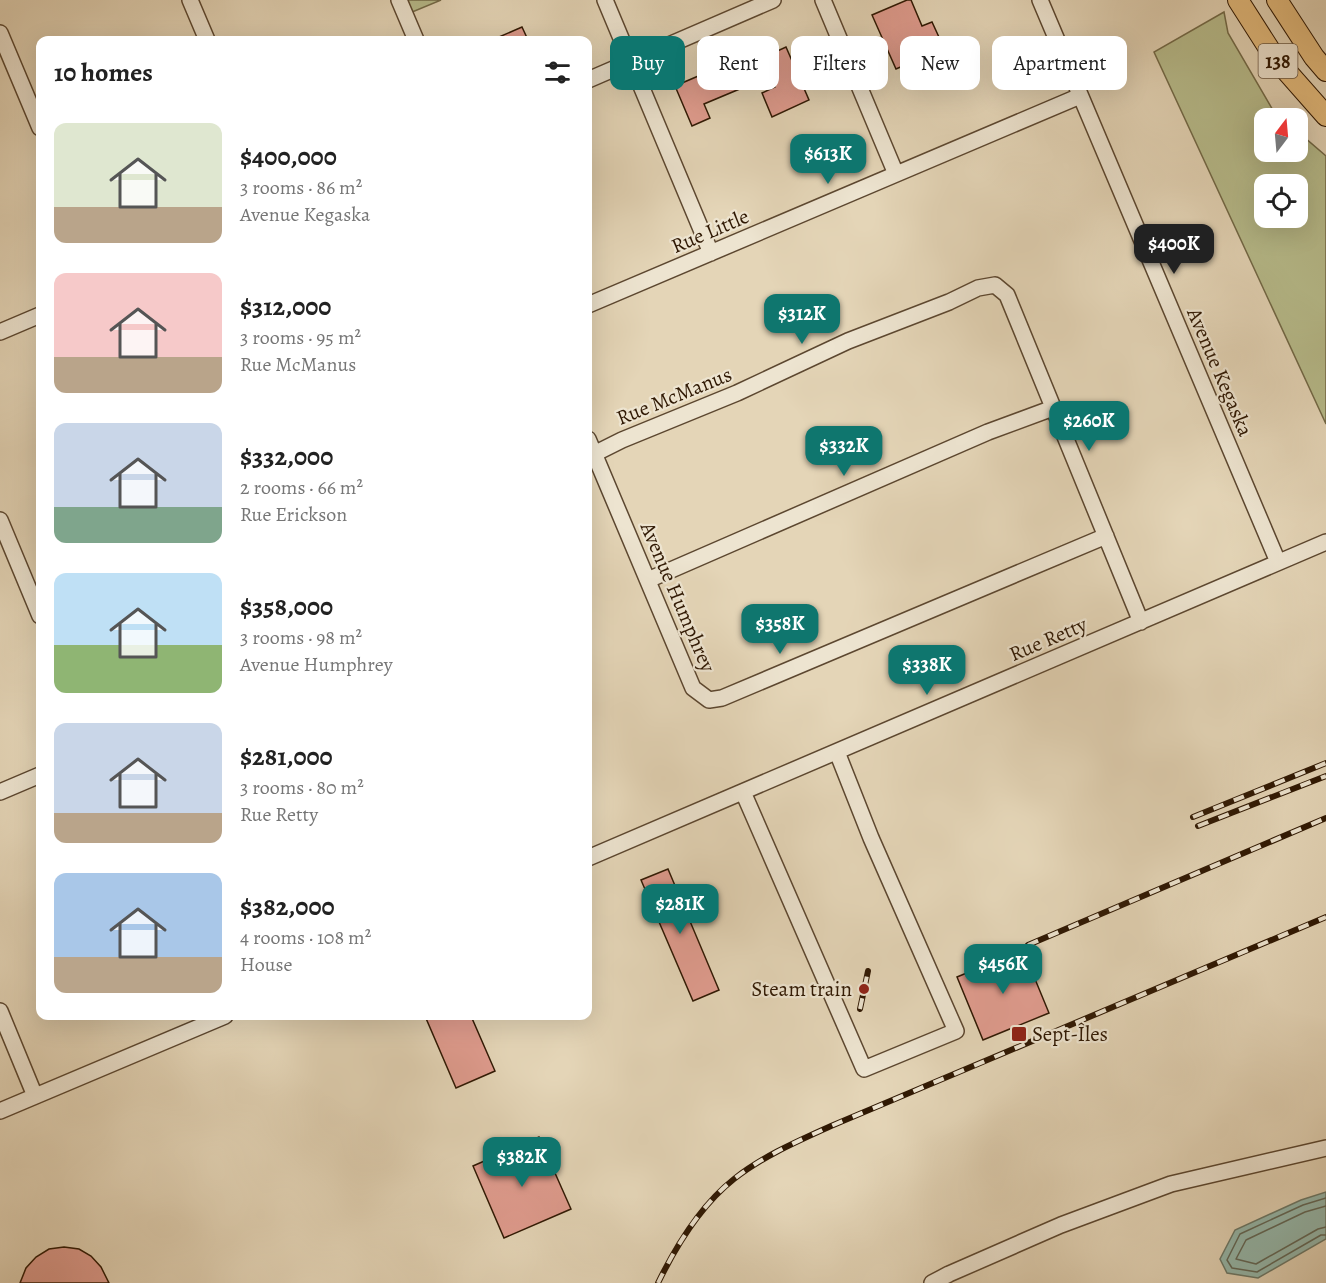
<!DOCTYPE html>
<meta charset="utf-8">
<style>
body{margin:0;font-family:Alegreya,serif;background:#f2f2f2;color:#222;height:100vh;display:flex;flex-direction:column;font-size:22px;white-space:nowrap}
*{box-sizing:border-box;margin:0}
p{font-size:20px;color:#767676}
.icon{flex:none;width:33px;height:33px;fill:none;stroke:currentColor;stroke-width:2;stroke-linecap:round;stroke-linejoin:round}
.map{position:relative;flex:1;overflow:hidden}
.side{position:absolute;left:36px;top:36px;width:556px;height:984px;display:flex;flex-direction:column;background:#fff;border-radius:12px;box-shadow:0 6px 24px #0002}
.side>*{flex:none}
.hud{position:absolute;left:610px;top:36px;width:570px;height:54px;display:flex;gap:12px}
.needle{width:39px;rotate:16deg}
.tools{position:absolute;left:1254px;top:108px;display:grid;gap:12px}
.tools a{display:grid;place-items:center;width:54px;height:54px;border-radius:12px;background:#fff;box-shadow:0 6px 24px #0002;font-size:30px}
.price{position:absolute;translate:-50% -51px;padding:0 14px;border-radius:12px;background:#0f766e;color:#fff;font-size:20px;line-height:39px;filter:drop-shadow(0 2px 3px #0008)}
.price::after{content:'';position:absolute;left:50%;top:36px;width:18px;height:14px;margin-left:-9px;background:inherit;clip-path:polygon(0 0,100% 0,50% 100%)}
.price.selected{background:#222;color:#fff}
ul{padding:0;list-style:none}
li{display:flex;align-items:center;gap:18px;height:150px;padding:0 18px}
li span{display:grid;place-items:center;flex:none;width:168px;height:120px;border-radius:12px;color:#555}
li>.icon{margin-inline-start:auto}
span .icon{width:72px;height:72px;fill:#fffc;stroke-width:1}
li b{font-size:26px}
h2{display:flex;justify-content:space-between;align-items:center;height:72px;padding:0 18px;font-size:26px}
.tag{padding:0 21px;border-radius:12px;background:#fff;box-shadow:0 6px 24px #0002;font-size:21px;line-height:54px}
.tag.selected{background:#0f766e;color:#fff}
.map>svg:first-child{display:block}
.green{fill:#b7bc8c;stroke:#736a48;stroke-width:1.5;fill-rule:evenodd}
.water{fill:#95b9ad;stroke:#6c7969;stroke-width:1.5}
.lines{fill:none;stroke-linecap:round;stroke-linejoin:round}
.shore{stroke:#626858;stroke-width:1.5}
.building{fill:#e09c8f;stroke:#2f1803;stroke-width:1.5}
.minor-casing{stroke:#5c4730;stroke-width:18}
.major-casing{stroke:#2f1803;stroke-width:22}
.minor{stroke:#ede4d0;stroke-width:15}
.major{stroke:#e2ba7c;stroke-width:20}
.rail-casing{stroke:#2f1803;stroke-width:6}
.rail{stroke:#ede4d0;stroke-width:4;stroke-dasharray:11;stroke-linecap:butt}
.poi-dot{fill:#8f2418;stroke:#ede4d0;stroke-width:2}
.labels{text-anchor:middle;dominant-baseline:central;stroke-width:4.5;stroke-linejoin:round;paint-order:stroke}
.shield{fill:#ede4d0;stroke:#685540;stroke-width:1.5}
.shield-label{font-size:20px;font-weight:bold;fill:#2f1803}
.street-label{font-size:21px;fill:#2f1803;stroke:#ede4d0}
.poi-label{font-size:21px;fill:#2f1803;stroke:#ede4d0;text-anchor:end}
</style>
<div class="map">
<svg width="1326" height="1283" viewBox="0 0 1326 1283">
<rect width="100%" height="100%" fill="#e4d5b7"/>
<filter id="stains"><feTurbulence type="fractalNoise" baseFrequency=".00333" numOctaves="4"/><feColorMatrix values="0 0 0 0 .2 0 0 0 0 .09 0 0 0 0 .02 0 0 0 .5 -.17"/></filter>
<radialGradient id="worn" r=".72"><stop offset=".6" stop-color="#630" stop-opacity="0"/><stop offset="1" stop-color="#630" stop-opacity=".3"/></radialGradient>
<!-- green -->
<path class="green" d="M399 0H441L405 15Z
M1224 12 1228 33 1274 112 1282 118H1264V152H1298V132L1326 156V424L1154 52ZM1298 184V218H1264V184Z"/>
<!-- water -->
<path class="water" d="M1326 1192V1239L1258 1278 1227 1273 1220 1259 1235 1230 1301 1200Z"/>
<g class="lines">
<!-- shore -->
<path class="shore" d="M1326 1198 1303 1205 1240 1234 1227 1260 1232 1268 1257 1272 1321 1235H1326
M1326 1206 1305 1212 1246 1240 1236 1259 1256 1264 1318 1229 1326 1227"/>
</g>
<!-- building -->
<path class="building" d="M907 0H911L922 26 932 22 944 48 896 69 872 15Z
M522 27 528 40H492Z
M786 47 809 100 772 117 762 93 775 87 762 58Z
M731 62 742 88 704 104 710 118 692 126 675 86Z
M668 869 719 990 693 1001 641 880Z
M1023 950 1049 1013 983 1040 957 977Z
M425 1016H471L495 1071 456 1088Z
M539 1137 571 1209 504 1238 473 1166Z
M64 1247 79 1249 91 1256 101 1267 109 1283H20L26 1268 36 1257 49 1249Z"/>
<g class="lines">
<defs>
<path id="minor" d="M190 0 207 40
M399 0 416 40
M605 0 711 253
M823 0 896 174
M1040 0 1278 562
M0 33 40 128
M588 80 773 0
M588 305 1080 96
M0 332 40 315
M588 439 693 688 709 700 722 698 1106 536
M594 454 622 440 737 393 848 341 949 302 978 288 995 285 1007 295 1141 622
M0 520 40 616
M648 580 988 432 1053 408
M0 792 40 775
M743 792 864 1069 956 1031 871 838 837 752
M588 858 1326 542
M0 1011 35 1096
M0 1111 225 1016
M932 1283 949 1274 1061 1225 1171 1184 1326 1148"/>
<path id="major" d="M1238 0 1275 58 1326 116
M1277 0 1314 57 1326 71"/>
</defs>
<!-- minor casing -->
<use href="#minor" class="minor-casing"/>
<!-- major casing -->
<use href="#major" class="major-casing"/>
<!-- minor -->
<use href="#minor" class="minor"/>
<!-- major -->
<use href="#major" class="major"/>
<defs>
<path id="rail" d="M1193 817 1326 763
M1198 826 1326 776
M1028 945 1326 818
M860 1009 868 971
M658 1283C676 1246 701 1205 734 1179 763 1156 798 1141 831 1126L1326 917"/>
</defs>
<!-- rail casing -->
<use href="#rail" class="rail-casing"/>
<!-- rail -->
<use href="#rail" class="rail"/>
</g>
<!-- markers -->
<g class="poi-dot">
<circle cx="864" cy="989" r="6"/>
<rect x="1011" y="1026" width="16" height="16" rx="3"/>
</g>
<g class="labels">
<!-- shield labels -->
<rect class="shield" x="1258.5" y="44" width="39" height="34" rx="4.5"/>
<g class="shield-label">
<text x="1278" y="61">138</text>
</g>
<!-- street labels -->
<g class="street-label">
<text transform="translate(710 231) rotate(-23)">Rue Little</text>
<text transform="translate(1220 372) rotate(67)">Avenue Kegaska</text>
<text transform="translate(674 396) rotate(-22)">Rue McManus</text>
<text transform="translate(678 597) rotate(67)">Avenue Humphrey</text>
<text transform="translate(1048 639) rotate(-23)">Rue Retty</text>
</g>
<!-- poi labels -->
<g class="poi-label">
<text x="852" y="989">Steam train</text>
<text x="1032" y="1034" text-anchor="start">Sept-Îles</text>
</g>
</g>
<rect width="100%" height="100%" filter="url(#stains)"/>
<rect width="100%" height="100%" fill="url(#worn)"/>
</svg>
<div class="tools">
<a><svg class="needle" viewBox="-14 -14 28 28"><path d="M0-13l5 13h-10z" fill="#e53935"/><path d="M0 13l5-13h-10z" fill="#767676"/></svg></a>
<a><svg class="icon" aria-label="locate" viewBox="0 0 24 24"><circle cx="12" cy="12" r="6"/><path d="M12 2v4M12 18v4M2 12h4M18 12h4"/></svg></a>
</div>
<b class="price" style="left:828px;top:185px">$613K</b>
<b class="price selected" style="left:1174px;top:275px">$400K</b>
<b class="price" style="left:802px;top:345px">$312K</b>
<b class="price" style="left:1089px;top:452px">$260K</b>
<b class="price" style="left:844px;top:477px">$332K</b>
<b class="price" style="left:780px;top:655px">$358K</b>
<b class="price" style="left:927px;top:696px">$338K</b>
<b class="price" style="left:680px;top:935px">$281K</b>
<b class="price" style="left:1003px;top:995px">$456K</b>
<b class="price" style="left:522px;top:1188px">$382K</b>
<div class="hud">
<a class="tag selected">Buy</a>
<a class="tag">Rent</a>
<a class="tag">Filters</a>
<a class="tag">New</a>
<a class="tag">Apartment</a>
</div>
<section class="side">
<h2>10 homes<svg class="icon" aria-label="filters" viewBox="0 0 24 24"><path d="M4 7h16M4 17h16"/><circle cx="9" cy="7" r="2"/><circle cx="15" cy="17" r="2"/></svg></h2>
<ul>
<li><span style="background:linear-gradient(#dfe7d0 70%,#b9a48a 0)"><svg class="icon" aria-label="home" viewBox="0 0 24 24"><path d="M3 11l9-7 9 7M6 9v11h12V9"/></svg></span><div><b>$400,000</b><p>3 rooms · 86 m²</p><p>Avenue Kegaska</p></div></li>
<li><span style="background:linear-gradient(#f6c9c9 70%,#b9a48a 0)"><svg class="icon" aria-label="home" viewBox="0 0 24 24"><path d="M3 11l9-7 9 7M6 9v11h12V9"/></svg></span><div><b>$312,000</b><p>3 rooms · 95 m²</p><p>Rue McManus</p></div></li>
<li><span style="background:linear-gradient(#c9d6e8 70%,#7fa58c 0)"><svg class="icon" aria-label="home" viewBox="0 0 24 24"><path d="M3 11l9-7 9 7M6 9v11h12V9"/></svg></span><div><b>$332,000</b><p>2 rooms · 66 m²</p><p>Rue Erickson</p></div></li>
<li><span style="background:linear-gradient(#bfe0f5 60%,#8fb573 0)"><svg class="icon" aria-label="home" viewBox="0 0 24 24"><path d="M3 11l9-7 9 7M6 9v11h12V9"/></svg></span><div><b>$358,000</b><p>3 rooms · 98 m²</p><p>Avenue Humphrey</p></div></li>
<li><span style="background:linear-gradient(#c9d6e8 75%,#b9a48a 0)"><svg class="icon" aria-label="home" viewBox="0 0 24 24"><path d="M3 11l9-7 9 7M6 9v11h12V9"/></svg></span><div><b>$281,000</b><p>3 rooms · 80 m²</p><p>Rue Retty</p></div></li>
<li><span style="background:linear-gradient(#a9c7e8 70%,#b9a48a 0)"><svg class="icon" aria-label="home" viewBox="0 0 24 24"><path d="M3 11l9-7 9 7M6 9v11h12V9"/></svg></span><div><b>$382,000</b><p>4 rooms · 108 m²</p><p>House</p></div></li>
</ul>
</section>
</div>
